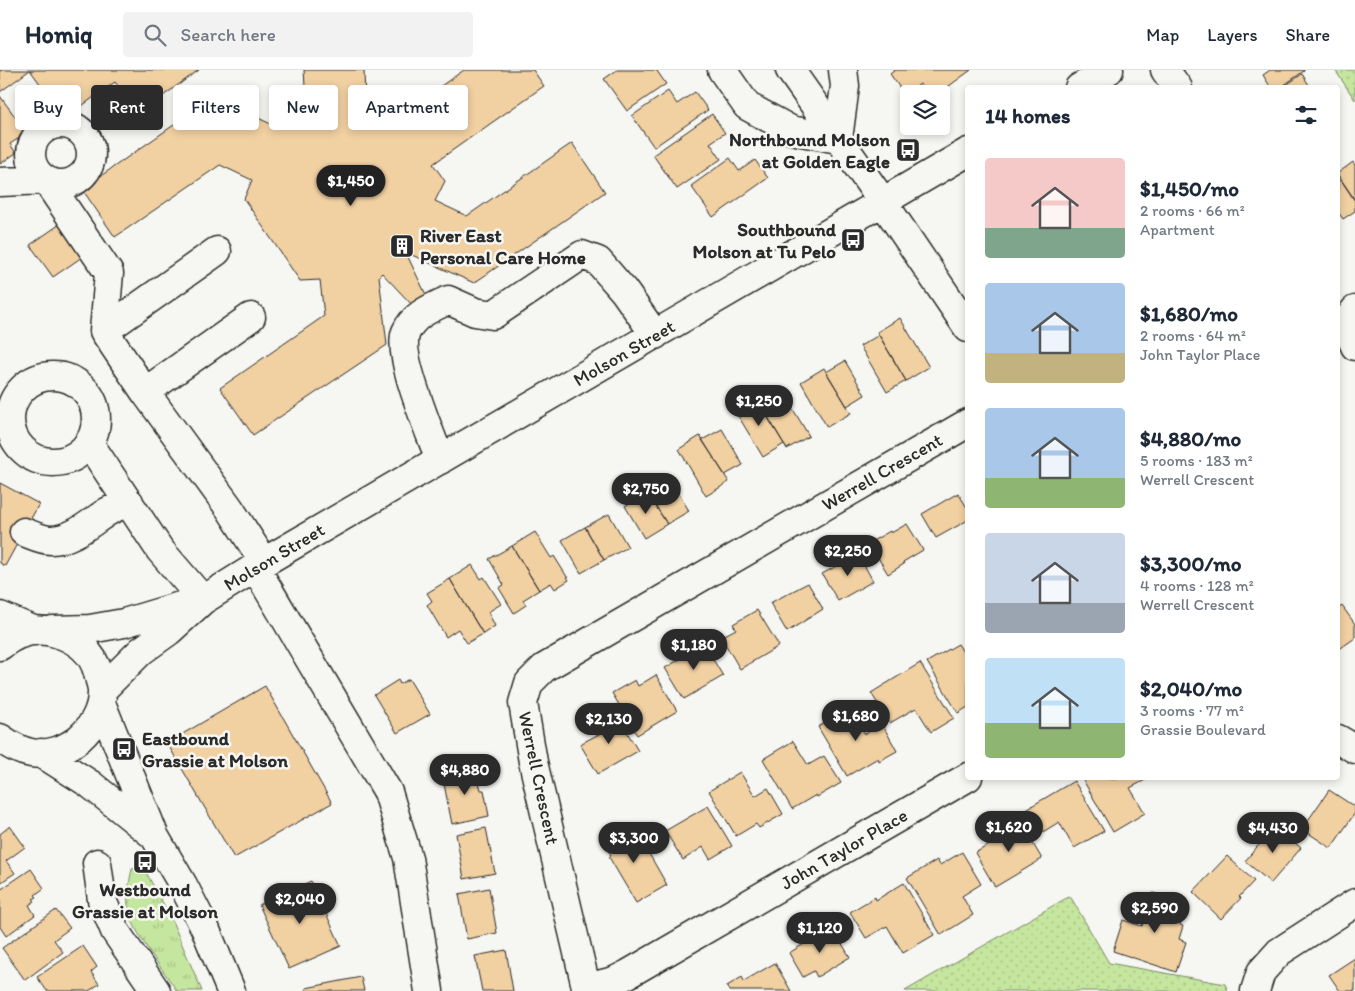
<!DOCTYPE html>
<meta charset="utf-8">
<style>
body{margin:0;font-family:Itim,sans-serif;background:#f2f2f3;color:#1f2937;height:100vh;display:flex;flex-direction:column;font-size:19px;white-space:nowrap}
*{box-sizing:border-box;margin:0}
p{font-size:16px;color:#747a83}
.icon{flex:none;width:28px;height:28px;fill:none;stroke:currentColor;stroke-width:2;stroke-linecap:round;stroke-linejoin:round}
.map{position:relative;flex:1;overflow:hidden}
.sheet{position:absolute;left:965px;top:15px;width:375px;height:695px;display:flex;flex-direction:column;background:#fff;border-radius:5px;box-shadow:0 2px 8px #0003}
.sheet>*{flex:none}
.hud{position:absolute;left:15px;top:15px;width:475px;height:45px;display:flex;gap:10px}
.controls{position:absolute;left:900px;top:15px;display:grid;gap:10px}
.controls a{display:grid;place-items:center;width:50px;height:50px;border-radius:5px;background:#fff;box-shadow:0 2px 8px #0003;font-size:25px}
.price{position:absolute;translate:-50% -42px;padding:0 11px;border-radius:18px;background:#2b2b2b;color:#fff;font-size:16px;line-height:32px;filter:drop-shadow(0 1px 2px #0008)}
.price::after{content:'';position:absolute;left:50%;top:30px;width:15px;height:11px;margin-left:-8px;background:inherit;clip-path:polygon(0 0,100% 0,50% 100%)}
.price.on{background:#222;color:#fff}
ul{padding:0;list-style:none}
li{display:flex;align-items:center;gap:15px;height:125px;padding:0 20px}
li span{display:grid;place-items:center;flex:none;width:140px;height:100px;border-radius:5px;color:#555}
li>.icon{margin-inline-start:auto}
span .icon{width:60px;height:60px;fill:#fffc;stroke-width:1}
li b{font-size:21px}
h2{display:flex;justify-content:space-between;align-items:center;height:60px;padding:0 20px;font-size:21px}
.chip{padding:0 18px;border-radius:5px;background:#fff;box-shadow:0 2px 8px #0003;font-size:18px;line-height:45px}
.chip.on{background:#2b2b2b;color:#fff}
header{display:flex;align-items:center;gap:30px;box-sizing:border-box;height:70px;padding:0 25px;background:#fff;border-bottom:1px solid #e0e1e3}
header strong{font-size:24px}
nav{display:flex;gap:28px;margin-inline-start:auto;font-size:18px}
.search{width:350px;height:45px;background:#f2f2f3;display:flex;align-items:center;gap:12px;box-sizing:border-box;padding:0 18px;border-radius:5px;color:#747a83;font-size:19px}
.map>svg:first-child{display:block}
.grass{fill:url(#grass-tufts);stroke:#788864}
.park{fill:url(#park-dots);stroke:#788864}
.building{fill:#f1d0a2;stroke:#2b2b2b}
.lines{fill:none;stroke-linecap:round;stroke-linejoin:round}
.minor-casing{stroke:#2b2b2b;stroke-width:31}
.minor{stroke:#f6f6f2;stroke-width:28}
.labels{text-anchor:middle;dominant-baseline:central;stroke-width:5;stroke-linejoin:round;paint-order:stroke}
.poi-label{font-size:19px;font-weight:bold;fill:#2b2b2b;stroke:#f6f6f2;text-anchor:end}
.street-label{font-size:19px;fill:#2b2b2b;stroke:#f6f6f2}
</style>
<header>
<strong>Homiq</strong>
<div class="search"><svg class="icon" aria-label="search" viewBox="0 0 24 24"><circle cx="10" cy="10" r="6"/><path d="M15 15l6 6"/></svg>Search here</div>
<nav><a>Map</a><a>Layers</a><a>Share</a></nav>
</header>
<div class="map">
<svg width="1355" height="921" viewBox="0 0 1355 921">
<defs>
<pattern id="grass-tufts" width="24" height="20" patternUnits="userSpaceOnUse" patternTransform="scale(1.25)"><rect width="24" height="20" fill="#c5e69e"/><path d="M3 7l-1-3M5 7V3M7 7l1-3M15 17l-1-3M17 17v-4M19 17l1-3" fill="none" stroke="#a9c588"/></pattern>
<pattern id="park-dots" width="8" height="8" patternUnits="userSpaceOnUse" patternTransform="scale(1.25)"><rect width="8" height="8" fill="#c5e69e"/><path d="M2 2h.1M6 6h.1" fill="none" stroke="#a9c588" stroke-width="1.8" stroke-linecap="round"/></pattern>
</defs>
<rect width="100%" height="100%" fill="#f6f6f2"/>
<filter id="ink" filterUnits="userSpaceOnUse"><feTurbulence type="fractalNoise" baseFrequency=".02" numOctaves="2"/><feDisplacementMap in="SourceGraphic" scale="10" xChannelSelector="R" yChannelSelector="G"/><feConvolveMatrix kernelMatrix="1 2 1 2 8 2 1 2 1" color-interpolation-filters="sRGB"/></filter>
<g filter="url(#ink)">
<!-- grass -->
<path class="grass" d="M143 797 169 844 202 921H177C163 900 137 867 130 845 125 831 129 813 132 799Z"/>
<!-- park -->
<path class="park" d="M1335 0H1355V30Z
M1070 826 1109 893 1225 914 1228 921H905Z"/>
<!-- building -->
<path class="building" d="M0 0H199L138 44 115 12 65 48 30 0 0 22Z
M304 0H364L365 30 388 29 399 45 464 0H533L544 16 433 94 445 111 435 131 467 146 572 73 605 122 474 213 412 185 408 187 428 229 414 237 382 203 379 206 387 275 253 365 220 318 324 246 320 210 300 211 244 129 252 110 220 95 115 167 82 119 214 27 275 56 306 33Z
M617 0H658L657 1 666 14 627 41 604 9Z
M895 0H971L938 24H927L920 14 905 25 890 4Z
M1270 0H1304V1L1280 18H1271L1263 5Z
M1302 4 1311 18H1282Z
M668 21 677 34 695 22 708 40 654 77 632 46Z
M0 26 27 63 10 74 16 83 0 94Z
M712 44 725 63 710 73 721 89 677 119 653 85Z
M730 88 739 101 755 90 768 108 713 147 691 116Z
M1353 92 1355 95V130L1338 105V103Z
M1339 107 1355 131V141L1343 149 1338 142Z
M63 152 85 185 53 207 30 175Z
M900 248 929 297 906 311 877 262Z
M879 265 906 311 887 322 860 276Z
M845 291 865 325 847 336 826 302Z
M824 298 851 343 827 357 801 312Z
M781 319 809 366 787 379 759 332Z
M755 327 784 374 763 387 734 339Z
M722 359 743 395 725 405 702 370Z
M700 366 729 412 706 426 679 379Z
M670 408 689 441 667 454 647 422Z
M0 413 39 434 5 496 0 493Z
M647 422 667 454 644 468 625 436Z
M958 423 968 439V450L936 468 922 444Z
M609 444 628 477 604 490 585 457Z
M907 454 923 480 903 492 904 494 888 504 869 473 890 461 891 463Z
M585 457 604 490 581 503 562 470Z
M535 462 551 488 554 486 569 510 555 519 551 513 539 520 512 476Z
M512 476 539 520 523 530 526 535 514 543 499 518 504 515 489 489Z
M858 484 873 511 838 531 822 504Z
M472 495 481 509 484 507 501 534 488 542 495 556 483 564 450 509Z
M450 509 483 564 467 573 458 559 446 567 427 535 432 531 427 523Z
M808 513 823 539 787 562 770 533Z
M1342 536 1355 554V568L1338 580V539Z
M757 540 779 576 740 599 721 567 736 559 733 554Z
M703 573 723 606 684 629 665 598 687 585 686 582Z
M958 574 968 590V637L958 643 927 592Z
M920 593 954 648 931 662 916 638 890 653 871 623Z
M656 605 677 641 637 665 612 623 635 610 638 616Z
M409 609 430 644 397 663 374 625 398 610 400 614Z
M265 616 332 733 234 788 167 673Z
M850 639 865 664 882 654 897 681 879 691 878 688 847 706 818 657Z
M616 643 638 681 598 704 580 674 601 663 596 654Z
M793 671 808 695 824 686 841 713 817 727 816 725 792 739 763 689Z
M475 697 481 720H484L489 746 452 754 442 704Z
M740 702 755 726 768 718 783 744 759 758 756 754 736 766 709 721Z
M1087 708H1149L1130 718 1145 743 1113 762 1083 710Z
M1074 711 1104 761 1074 778 1059 752 1038 765 1023 741Z
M1329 720 1355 737V743L1331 778 1302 759Z
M708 736 732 776 710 789 703 777 683 790 665 761Z
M1016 745 1042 789 995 817 975 783 1001 768 995 758Z
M626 754 636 771 640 768 667 815 636 833 609 787 611 785 601 769Z
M10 756 25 777 6 791 15 803 0 813V764Z
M1275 756 1301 778 1271 813 1245 791Z
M486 758 495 803 464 809 456 764Z
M962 782 981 814 962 826 973 845 941 865 907 808 937 790 940 795Z
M1227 786 1254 811 1239 827 1241 828 1221 849 1193 822Z
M31 799 44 818 35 825 37 827 33 829 35 831 29 835 35 845 6 866 0 857V820Z
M311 811 341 876 289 899 259 835Z
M904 813 934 865 903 883 887 856 866 868 850 842 875 827 876 830Z
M489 818 497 863 467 869 459 824Z
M1153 823 1187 834 1180 855 1183 856 1179 869 1186 872 1176 902 1113 881 1123 850 1142 856 1144 850 1140 842 1142 836 1147 833 1149 834Z
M56 840 70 858 54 870 63 882 25 910 2 878Z
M832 857 850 887 817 907 814 901 803 907 789 883Z
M83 876 97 897 91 902 99 914 89 921H47L37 907Z
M506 880 513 921H482L475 886Z
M1355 888V921H1340L1329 905Z
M775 893 791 921H730L727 916 742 907 744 911Z
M361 907 364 921H306V918Z"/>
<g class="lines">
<defs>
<path id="minor" d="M722 0 747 36 791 60 838 69 845 16 843 0
M790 0 883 132 968 258
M1165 0 1178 18
M1079 18 1109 0
M31 84a30 30 0 1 1 60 0a30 30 0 1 1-60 0Z
M0 112 46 110 109 203 104 261 145 322 230 439 264 492
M1355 240 1345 253 1355 276
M104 261 217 181
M10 349a43 43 0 1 1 86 0a43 43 0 1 1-86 0Z
M145 322 251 247
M89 373 160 480 203 530
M440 390C431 364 396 285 406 262 414 244 432 238 448 230L475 242 493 245 582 185 598 191 624 221 655 265
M24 462C32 465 42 470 51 470 72 470 90 453 107 442 114 438 121 435 129 432
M255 497 388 722 408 788 429 921
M0 546 33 560
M53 560 90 559 124 553 197 531
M0 576C17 562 36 557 56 563 76 569 93 582 98 603 99 609 102 615 102 621 103 657 66 689 31 683 19 681 10 675 0 668
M102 620 141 581 169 561 203 530 264 492 968 82
M101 633 155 767 183 815 205 858 231 921
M1338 669 1355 679
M41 683 90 714 152 764
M97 793 102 830 115 861 156 921
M586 918 614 911 628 904 968 707
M587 921 533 692 523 633 529 613 544 598 968 353
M1255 921 1261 902 1279 882 1355 833"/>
</defs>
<!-- minor casing -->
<use href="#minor" class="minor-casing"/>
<!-- minor -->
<use href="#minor" class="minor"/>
</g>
</g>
<!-- icons -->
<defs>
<symbol id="bus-square" viewBox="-11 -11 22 22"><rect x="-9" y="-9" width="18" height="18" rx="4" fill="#2b2b2b" stroke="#f6f6f2"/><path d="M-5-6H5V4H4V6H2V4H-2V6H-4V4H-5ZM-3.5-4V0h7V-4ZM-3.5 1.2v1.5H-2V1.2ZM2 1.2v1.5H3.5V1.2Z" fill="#fff"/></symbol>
<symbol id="building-square" viewBox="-11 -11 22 22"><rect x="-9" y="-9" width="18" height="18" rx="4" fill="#2b2b2b" stroke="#f6f6f2"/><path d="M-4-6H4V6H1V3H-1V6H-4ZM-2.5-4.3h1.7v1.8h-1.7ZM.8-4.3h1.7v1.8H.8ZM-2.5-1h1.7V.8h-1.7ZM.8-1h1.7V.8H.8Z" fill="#fff"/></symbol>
</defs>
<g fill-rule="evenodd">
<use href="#bus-square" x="894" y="66" width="28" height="28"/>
<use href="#bus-square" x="839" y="156" width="28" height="28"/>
<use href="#building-square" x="388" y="162" width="28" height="28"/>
<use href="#bus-square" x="110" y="665" width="28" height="28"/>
<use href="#bus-square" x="131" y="778" width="28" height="28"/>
</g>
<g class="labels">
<!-- poi labels -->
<g class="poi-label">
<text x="890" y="69">Northbound Molson<tspan x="890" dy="22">at Golden Eagle</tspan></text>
<text x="836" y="159">Southbound<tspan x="836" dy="22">Molson at Tu Pelo</tspan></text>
<text x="420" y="165" text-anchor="start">River East<tspan x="420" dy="22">Personal Care Home</tspan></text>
<text x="142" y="668" text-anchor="start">Eastbound<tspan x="142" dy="22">Grassie at Molson</tspan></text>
<text x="145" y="819" text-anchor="middle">Westbound<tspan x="145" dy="22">Grassie at Molson</tspan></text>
</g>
<!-- street labels -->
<g class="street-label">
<text transform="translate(624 283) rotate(-30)">Molson Street</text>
<text transform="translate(882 402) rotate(-30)">Werrell Crescent</text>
<text transform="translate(274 487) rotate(-31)">Molson Street</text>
<text transform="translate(539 708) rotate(78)">Werrell Crescent</text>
<text transform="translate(844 779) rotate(-30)">John Taylor Place</text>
</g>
</g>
</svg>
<div class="controls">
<a><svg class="icon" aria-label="layers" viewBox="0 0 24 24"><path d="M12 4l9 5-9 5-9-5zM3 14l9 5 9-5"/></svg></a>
</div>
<b class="price on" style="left:351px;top:137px">$1,450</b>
<b class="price" style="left:759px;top:357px">$1,250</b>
<b class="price" style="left:646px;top:445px">$2,750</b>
<b class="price" style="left:848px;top:507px">$2,250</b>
<b class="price" style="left:694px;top:601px">$1,180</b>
<b class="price" style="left:856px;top:672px">$1,680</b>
<b class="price" style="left:609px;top:675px">$2,130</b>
<b class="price" style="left:465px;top:726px">$4,880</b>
<b class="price" style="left:1009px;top:783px">$1,620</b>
<b class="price" style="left:1273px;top:784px">$4,430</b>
<b class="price" style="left:634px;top:794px">$3,300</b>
<b class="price" style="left:300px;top:855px">$2,040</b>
<b class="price" style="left:1155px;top:864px">$2,590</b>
<b class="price" style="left:820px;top:884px">$1,120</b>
<div class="hud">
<a class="chip">Buy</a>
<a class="chip on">Rent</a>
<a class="chip">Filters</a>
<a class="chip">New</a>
<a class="chip">Apartment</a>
</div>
<section class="sheet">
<h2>14 homes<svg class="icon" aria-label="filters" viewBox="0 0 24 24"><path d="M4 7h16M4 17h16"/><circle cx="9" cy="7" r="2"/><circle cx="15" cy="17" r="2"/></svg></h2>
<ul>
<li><span style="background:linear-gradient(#f6c9c9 70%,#7fa58c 0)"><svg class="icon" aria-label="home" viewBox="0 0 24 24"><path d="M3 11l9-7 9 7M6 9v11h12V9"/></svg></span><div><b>$1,450/mo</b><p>2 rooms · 66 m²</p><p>Apartment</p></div></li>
<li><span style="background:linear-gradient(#a9c7e8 70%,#c2b280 0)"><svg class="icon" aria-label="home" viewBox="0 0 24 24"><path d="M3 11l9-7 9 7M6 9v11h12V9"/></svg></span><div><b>$1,680/mo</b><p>2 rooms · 64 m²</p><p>John Taylor Place</p></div></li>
<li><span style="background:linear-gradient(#a9c7e8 70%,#8fb573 0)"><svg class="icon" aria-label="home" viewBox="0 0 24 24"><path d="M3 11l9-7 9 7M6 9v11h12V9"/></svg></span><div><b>$4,880/mo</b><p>5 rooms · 183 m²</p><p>Werrell Crescent</p></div></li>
<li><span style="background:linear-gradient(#c9d6e8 70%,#9aa5b1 0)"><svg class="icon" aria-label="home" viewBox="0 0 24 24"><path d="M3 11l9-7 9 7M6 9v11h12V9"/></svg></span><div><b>$3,300/mo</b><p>4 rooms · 128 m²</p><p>Werrell Crescent</p></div></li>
<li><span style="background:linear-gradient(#bfe0f5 65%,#8fb573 0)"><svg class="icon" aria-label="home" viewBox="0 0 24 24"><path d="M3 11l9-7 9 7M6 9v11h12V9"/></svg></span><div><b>$2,040/mo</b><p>3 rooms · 77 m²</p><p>Grassie Boulevard</p></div></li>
</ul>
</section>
</div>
